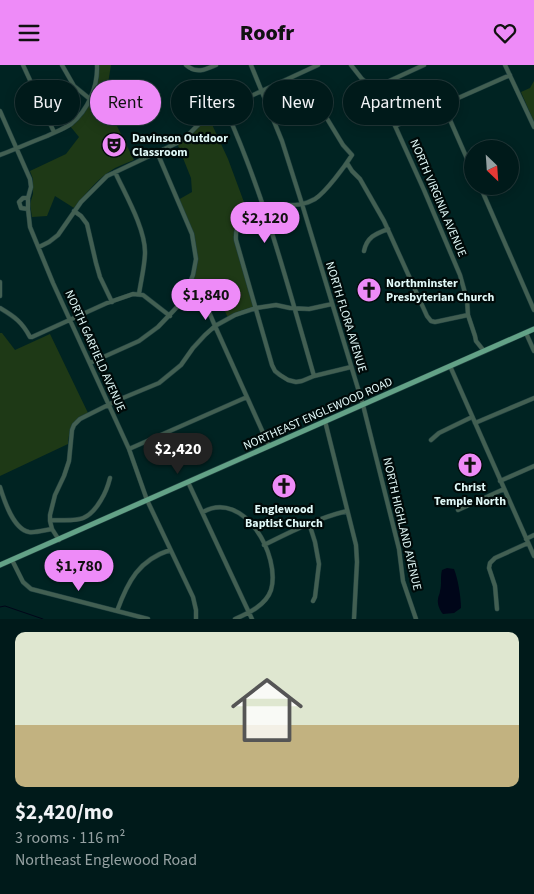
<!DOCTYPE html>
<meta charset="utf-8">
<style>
body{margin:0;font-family:"Source Sans 3",sans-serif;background:#0e2727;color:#f1f3f6;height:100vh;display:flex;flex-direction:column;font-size:19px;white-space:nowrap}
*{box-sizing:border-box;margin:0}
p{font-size:16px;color:#95a1a2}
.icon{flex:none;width:28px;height:28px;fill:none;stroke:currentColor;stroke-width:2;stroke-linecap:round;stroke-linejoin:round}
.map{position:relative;height:554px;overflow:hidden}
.side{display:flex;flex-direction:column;background:#001a1a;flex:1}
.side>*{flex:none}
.hud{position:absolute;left:15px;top:15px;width:505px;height:45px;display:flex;gap:10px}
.needle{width:32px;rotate:155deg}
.tools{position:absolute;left:464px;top:75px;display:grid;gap:10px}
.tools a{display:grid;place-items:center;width:55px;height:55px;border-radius:50%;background:#001a1a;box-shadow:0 2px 12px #0003,0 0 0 1px #223839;font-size:25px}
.price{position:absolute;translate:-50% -42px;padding:0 11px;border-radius:18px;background:#ee8bf8;color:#111;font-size:16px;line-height:32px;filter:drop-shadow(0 1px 2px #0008)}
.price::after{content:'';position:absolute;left:50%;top:30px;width:15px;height:11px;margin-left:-8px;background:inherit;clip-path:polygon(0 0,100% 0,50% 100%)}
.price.selected{background:#222;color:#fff}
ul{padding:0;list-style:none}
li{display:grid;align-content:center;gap:10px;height:265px;padding:0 15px}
li span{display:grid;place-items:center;height:155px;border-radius:10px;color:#555}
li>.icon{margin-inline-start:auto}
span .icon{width:90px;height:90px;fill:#fffc;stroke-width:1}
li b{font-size:21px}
.chip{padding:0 18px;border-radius:22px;background:#001a1a;box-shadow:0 2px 12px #0003,0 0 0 1px #223839;font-size:18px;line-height:45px}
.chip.selected{background:#ee8bf8;color:#111}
header{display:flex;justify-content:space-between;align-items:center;height:65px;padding:0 15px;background:#ee8bf8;color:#111;font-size:22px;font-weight:800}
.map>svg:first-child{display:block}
.green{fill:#1e3916}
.water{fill:#000619}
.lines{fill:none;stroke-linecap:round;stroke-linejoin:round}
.stream{stroke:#000619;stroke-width:1}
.minor-casing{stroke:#204140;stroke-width:5}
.major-casing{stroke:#204140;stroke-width:6}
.minor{stroke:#425f52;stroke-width:4}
.major{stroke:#63a287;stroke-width:5}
.labels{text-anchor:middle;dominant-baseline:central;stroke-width:4.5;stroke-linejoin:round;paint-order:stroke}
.poi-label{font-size:12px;font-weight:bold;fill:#e1f9f8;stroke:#000b0a;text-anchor:start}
.street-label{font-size:12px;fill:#e1f9f8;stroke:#000b0a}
</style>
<header><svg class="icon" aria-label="menu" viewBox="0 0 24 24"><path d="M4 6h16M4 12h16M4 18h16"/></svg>Roofr<svg class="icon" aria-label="heart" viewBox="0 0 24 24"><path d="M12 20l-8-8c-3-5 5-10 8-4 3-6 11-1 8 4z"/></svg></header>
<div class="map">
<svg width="534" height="554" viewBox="0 0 534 554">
<rect width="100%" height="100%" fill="#002322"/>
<!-- green -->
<path class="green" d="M99 0H111L105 37 134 95C127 98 121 100 115 103 98 113 86 128 74 143L55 131 47 151 32 152 30 139 33 129V114L30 106 66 89 79 72 70 61C90 42 99 29 99 0Z
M534 16V57L521 27 530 23Z
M132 34 138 40 135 43 127 47 132 58 126 61 118 41V40Z
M209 53 228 94 248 148 242 153 236 167 238 182 256 243 228 253 215 224 209 215 195 223 190 219 196 194 192 169 178 135 192 127 191 113 177 78Z
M0 268H2L15 285 50 269 88 348C75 359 69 361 68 379L0 411Z"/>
<!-- water -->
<path class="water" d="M447 503 454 504C458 514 461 532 461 543L454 548 443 549C440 546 437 539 438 534 438 531 440 529 440 526 442 519 440 512 442 505Z"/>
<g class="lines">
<!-- stream -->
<path class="stream" d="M0 542 5 541 43 554"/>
<defs>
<path id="minor" d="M23 0 54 67
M62 0 74 21 90 34
M186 0C196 9 205 5 216 0
M251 0 282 76 302 139 363 340 399 484 403 516 416 554
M351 0 362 14 373 23 382 32 424 125 460 210 467 235 468 250 475 271 476 276 484 286
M505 0 534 62
M376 25 387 17 424 0
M443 39 472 105
M225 43C264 129 288 221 314 311
M0 46 30 114 31 122 28 133V144L30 162 53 218 129 384 147 435 193 532 196 545V554
M323 47 343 80 352 90C345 101 326 127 315 134 303 141 294 140 281 140 277 140 271 142 266 143 263 144 259 144 255 145 241 148 235 162 236 175L272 300 275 306 280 310 288 315 296 317 302 316 314 311 351 302
M395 61 510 10
M0 90C16 84 31 77 47 71 55 67 64 64 71 59 88 45 98 22 97 0
M347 98 352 106 360 114 384 156 427 251 431 256 435 257 468 250
M115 107C125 129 145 163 145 187 145 200 141 215 139 229
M480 121 534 245
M28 144 21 143 19 137 23 133H28
M74 146 81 151 87 159 96 198 100 212 112 237
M39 182 49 177 58 170 81 137 107 111 177 78 187 71 200 58 225 43 318 0
M364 186C367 172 375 169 388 164
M0 217V231
M190 219 198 226 203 233 215 261 269 381
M0 243C15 252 22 257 30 272H32L107 238 133 229 143 230 170 251
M526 268 534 286
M90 298 139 276 158 262 179 240 186 227 193 210 196 194 192 169 157 87
M450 301 534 491
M325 356 356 480 357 497 354 554
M475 358 534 333
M431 375 439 368 472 352
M129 384 247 332
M500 416 534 401
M188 417 252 554
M0 422C4 435 13 464 29 467 36 468 45 465 52 464
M458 445 504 424
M203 447C244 424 281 491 271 525 266 540 249 548 235 554
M51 455C76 455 87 459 101 435 106 427 108 421 110 413
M309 458 315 477 319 499 315 532 313 536
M526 474 534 470
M59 475 52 464 50 456V450L55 430 64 411 69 396 72 365 74 360 80 354 118 335 159 318 181 300 193 283 205 270 215 261 235 250 256 243 276 240 290 243 309 244 332 239
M264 480C292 466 318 453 347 446
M12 495 23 517 31 524 148 554
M497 544 495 521 489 503 490 498 495 493 528 478
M117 546C128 516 139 495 170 485"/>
<path id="major" d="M0 500 534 264"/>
</defs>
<!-- minor casing -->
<use href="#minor" class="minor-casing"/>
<!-- major casing -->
<use href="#major" class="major-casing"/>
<!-- minor -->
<use href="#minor" class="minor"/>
<!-- major -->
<use href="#major" class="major"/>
</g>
<!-- icons -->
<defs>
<symbol id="theatre-disc" viewBox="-11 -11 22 22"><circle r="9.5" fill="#ee8bf8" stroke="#000b0a"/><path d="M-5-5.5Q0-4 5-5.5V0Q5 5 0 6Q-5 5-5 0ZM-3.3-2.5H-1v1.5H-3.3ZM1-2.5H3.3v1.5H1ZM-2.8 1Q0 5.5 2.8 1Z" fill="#111"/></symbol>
<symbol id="church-disc" viewBox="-11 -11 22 22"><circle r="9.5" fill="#ee8bf8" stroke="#000b0a"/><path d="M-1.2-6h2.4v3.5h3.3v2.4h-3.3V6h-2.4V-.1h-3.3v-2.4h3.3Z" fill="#111"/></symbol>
</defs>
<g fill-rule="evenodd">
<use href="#theatre-disc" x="100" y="66" width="28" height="28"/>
<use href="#church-disc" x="355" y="211" width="28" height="28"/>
<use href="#church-disc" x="456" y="386" width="28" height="28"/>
<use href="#church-disc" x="270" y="407" width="28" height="28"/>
</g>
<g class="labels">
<!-- poi labels -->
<g class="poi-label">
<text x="132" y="73">Davinson Outdoor<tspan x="132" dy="14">Classroom</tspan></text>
<text x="386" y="218">Northminster<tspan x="386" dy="14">Presbyterian Church</tspan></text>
<text x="470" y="422" text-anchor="middle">Christ<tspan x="470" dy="14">Temple North</tspan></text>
<text x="284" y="444" text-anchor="middle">Englewood<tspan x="284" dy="14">Baptist Church</tspan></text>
</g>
<!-- street labels -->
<g class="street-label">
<text transform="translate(438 133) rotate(67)">NORTH VIRGINIA AVENUE</text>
<text transform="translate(346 252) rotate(73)">NORTH FLORA AVENUE</text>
<text transform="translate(95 286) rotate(66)">NORTH GARFIELD AVENUE</text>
<text transform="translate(318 349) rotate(-24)">NORTHEAST ENGLEWOOD ROAD</text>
<text transform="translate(402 459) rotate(77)">NORTH HIGHLAND AVENUE</text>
</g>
</g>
</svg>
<div class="tools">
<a><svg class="needle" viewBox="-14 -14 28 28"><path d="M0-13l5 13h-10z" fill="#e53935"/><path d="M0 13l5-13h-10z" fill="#95a1a2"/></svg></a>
</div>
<b class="price" style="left:265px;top:179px">$2,120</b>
<b class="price" style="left:206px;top:256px">$1,840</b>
<b class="price selected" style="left:178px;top:410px">$2,420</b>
<b class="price" style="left:79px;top:527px">$1,780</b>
<div class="hud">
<a class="chip">Buy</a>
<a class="chip selected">Rent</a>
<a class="chip">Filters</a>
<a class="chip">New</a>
<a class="chip">Apartment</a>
</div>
</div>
<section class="side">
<ul>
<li><span style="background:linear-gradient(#dfe7d0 60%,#c2b280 0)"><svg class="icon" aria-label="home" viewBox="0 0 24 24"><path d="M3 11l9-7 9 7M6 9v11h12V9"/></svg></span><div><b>$2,420/mo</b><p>3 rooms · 116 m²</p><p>Northeast Englewood Road</p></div></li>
</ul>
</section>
